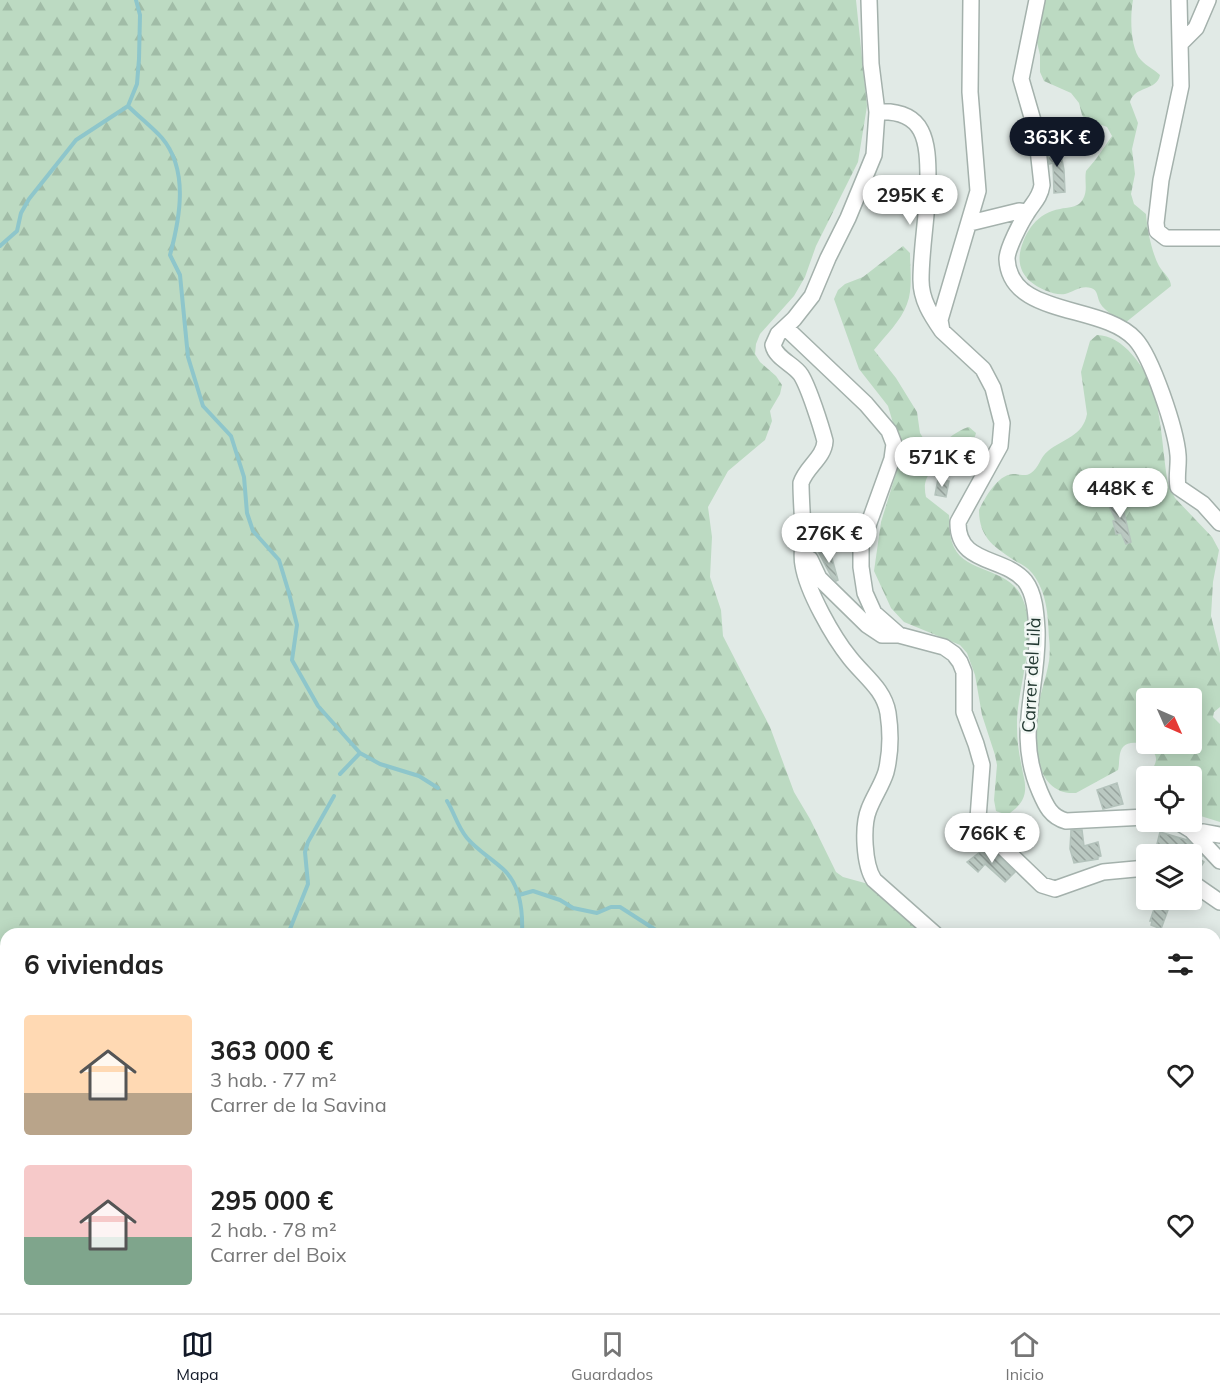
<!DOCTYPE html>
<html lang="es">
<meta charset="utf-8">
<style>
body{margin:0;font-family:Mulish,sans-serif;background:#f2f2f2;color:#222;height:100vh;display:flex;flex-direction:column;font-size:22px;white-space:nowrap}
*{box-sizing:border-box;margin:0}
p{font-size:20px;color:#767676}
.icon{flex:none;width:33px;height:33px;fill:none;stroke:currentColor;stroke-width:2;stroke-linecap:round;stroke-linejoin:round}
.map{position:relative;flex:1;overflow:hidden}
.drawer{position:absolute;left:0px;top:928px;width:1221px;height:386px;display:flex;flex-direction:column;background:#fff;border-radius:18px 18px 0 0;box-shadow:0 3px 15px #0003}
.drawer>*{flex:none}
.needle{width:39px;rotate:135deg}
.buttons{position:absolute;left:1136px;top:688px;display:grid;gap:12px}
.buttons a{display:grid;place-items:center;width:66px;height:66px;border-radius:6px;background:#fff;box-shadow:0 3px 15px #0003;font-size:30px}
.price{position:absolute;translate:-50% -51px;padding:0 14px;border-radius:21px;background:#fff;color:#222;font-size:20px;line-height:39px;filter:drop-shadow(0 2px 3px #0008)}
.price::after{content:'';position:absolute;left:50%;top:36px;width:18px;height:14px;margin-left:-9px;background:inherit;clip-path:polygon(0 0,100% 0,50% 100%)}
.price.on{background:#111827;color:#fff}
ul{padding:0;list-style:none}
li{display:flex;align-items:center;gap:18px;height:150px;padding:0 24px}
li span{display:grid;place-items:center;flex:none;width:168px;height:120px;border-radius:6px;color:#555}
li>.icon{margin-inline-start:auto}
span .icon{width:72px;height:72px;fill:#fffc;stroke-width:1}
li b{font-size:26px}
h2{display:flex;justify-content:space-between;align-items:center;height:72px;padding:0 24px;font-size:26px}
.dock{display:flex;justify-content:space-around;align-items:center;height:84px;border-top:2px solid #e0e0e0;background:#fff;font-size:16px;color:#767676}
.dock a{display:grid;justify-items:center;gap:3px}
.dock .on{color:#111827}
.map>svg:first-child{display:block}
.forest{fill:url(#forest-firs);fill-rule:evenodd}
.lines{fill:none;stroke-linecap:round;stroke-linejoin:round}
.stream{stroke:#8ec6cb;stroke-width:4}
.building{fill:url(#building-back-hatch);stroke:#b4c3bc;stroke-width:1.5}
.street-casing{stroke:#a4b1ac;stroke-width:18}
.secondary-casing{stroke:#a1b5ac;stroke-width:21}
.street{stroke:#fff;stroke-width:15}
.secondary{stroke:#fff;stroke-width:18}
.labels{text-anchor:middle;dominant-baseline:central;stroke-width:5;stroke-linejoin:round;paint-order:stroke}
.street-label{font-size:18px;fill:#233932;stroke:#f1f7f4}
</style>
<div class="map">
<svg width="1220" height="1313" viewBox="0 0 1220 1313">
<defs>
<pattern id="forest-firs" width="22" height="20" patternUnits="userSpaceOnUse" patternTransform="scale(1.5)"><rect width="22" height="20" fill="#bcdac2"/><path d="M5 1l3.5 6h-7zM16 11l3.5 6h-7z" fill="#a1bca7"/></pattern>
<pattern id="building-back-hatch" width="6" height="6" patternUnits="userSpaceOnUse" patternTransform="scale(1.5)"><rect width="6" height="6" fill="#bac8c1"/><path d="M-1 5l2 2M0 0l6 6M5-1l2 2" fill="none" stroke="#97a39d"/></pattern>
</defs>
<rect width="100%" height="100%" fill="#e1eae6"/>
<!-- forest -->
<path class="forest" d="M0 0H856L867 106 858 162 816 246 805 277 794 296 760 334 756 344 755 354 760 362 776 376 782 385 780 394 770 411 772 421 765 440 728 471 708 507 712 537 710 577 721 610 723 636 770 727 794 792 810 819 836 872 843 877 872 885 925 934H6V1308H701L705 1313H0Z
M1044 0H1133C1130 15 1130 49 1141 60 1146 66 1154 69 1160 75 1157 91 1134 86 1130 102L1138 123 1132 149 1135 174 1131 194 1134 204 1146 214C1147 229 1152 253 1159 266 1163 273 1171 278 1171 286L1125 323C1117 317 1105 312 1100 303 1097 297 1098 290 1091 288 1081 285 1073 292 1065 294 1055 296 1038 288 1031 282 1022 275 1018 264 1020 253 1024 232 1038 212 1060 209 1068 207 1076 208 1081 202 1089 192 1084 182 1086 171L1096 159 1112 136 1107 127 1085 119 1082 115 1079 103 1071 93 1044 81 1040 72V55L1035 34Z
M903 246 910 253C910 269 913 289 907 304 901 321 885 336 874 350L896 378 917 412 920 433 925 441C945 448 951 432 969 427L976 433C967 468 917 457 926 497L949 515C950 523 949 534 952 542 961 573 1002 566 1019 592 1042 629 1016 686 1017 727 1017 741 1019 754 1022 768 1023 775 1026 783 1025 791 1024 802 1016 809 1007 815L996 811 994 800 997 765 995 755 982 715 975 675 967 653 960 645 904 622 891 608 874 571 881 522 902 454 888 406 859 369 834 299 838 290 845 284 863 277Z
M1097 335C1123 335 1146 368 1153 391 1162 418 1163 456 1168 484L1175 498 1212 537 1219 550 1213 582 1211 616 1220 653V707L1214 712 1213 717 1220 724V822L1191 813V777H1146C1150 772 1155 767 1156 760 1157 746 1132 737 1123 747 1118 753 1120 763 1118 770L1076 793C1036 796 1032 743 1036 715 1039 697 1046 679 1049 661 1050 654 1050 646 1049 638 1048 615 1047 592 1032 573 1028 568 1023 565 1017 562 996 548 979 539 979 510 985 498 997 475 1013 474 1020 474 1025 477 1031 473 1039 468 1040 457 1048 451 1063 439 1083 436 1087 414L1081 372 1090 341ZM1146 699H1191V744H1146Z
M755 1308H902L899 1313H738Z"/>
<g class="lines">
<!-- stream -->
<path class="stream" d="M136 0 140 15 139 59 137 84 128 106C139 117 152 127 162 138 189 170 180 218 170 255L180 275 188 357 203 406 231 436 244 477 247 513 253 531 279 560 289 593 297 625 292 660 318 706 360 753 380 764 419 776 438 788
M0 246 17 231 21 213 29 199 76 140 128 106
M340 774 360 753
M447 801C455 814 457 826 467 838 477 850 491 858 503 869 521 885 523 912 522 934
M519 895 533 891 560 900 573 908 597 913 611 907H620L662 934
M288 934 308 884 305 852 308 842 334 796
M653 1308 657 1313
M480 1313 483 1308"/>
</g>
<!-- building -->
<path class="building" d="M1058 138 1064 170 1065 192 1054 193 1053 163 1049 164 1048 153 1053 152V139Z
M938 479 949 481 946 497 935 495Z
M1120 496 1131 542 1126 544 1121 533 1116 534 1113 521 1116 520 1107 502Z
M830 551 838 580 836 581 831 576 819 553Z
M1117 783 1123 804 1103 809 1097 790Z
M1071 830H1082L1084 846 1098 842 1101 856 1098 857V859L1074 863 1070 849Z
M1160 832 1187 840 1202 856 1199 858 1204 862 1198 871 1191 868V855H1164L1167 847 1157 844Z
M988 846 1015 872 1005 882 985 864 978 872 967 862Z
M1155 906 1168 910 1161 929 1151 925 1152 921H1150Z"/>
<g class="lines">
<defs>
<path id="street" d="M869 0 871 64 877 112 874 155 848 218 828 258 812 296 794 319 778 334 773 345C776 359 794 364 801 375 809 388 821 426 825 441 824 458 806 467 801 483 801 501 803 519 803 538 803 547 801 556 803 565 807 591 833 637 850 658 864 676 884 689 888 713 891 733 891 752 886 772 882 785 874 796 869 809 862 826 864 865 874 880L935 934
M971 0 970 92 978 191 940 320 942 331 983 369 993 388 1002 423 1000 446 958 522C957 565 1004 556 1025 581 1035 594 1036 614 1037 630 1039 688 1014 733 1040 792 1046 806 1051 817 1066 821L1146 817
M1037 0 1021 79 1036 131 1042 185C1040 198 1033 203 1027 213 1021 222 1007 249 1007 259 1010 318 1102 303 1135 339 1152 357 1176 430 1178 455 1179 465 1176 476 1178 487L1203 504 1220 523
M1179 0 1181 86 1161 180 1156 223 1157 231 1166 238H1220
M1181 43 1196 28 1208 0
M877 112C926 109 928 142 928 180 928 213 921 247 921 280 921 300 931 315 942 331
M970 223 1019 211 1027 212
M786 328 866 404 889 431 894 444 892 459 861 545V567L865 593 874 613 899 635
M810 559 819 578 867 625 882 635H899L944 647 954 654 960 662 964 672V712L976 744 982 765 978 818 985 830 1042 885 1055 889 1103 872 1146 868
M1178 822 1191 830 1220 861
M1197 835 1203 832 1220 835
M1191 882 1220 902
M1215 1058H1220
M1215 1125H1220
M1215 1205 1220 1202
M915 1313 918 1308
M1016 1313 1018 1308
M1114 1313 1117 1308"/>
<path id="secondary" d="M1215 1159 1220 1161
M981 1313 984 1308"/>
</defs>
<!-- street casing -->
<use href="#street" class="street-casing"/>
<!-- secondary casing -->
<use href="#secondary" class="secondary-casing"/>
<!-- street -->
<use href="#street" class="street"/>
<!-- secondary -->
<use href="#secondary" class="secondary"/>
</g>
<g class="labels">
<!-- street labels -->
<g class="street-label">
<text transform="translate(1031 675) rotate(-87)">Carrer del Lilà</text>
</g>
</g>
</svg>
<div class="buttons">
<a><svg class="needle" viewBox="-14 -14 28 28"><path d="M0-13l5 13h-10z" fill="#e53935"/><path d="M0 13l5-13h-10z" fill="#767676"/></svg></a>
<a><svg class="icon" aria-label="locate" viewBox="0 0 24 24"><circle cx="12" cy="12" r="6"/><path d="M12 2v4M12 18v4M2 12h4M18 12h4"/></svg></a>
<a><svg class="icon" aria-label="layers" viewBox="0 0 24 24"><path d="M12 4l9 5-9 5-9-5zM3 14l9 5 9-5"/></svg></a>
</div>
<b class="price on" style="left:1057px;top:168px">363K €</b>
<b class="price" style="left:910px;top:226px">295K €</b>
<b class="price" style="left:942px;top:488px">571K €</b>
<b class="price" style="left:1120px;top:519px">448K €</b>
<b class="price" style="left:829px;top:564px">276K €</b>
<b class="price" style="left:992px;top:864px">766K €</b>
<section class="drawer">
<h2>6 viviendas<svg class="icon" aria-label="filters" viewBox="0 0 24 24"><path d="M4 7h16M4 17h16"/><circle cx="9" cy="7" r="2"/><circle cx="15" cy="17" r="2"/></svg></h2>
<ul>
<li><span style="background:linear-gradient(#ffd9b3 65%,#b9a48a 0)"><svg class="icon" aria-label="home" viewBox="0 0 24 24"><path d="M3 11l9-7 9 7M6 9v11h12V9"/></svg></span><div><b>363 000 €</b><p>3 hab. · 77 m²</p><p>Carrer de la Savina</p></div><svg class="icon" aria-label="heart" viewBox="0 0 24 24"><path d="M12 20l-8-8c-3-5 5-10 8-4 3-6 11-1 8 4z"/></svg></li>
<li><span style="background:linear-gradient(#f6c9c9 60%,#7fa58c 0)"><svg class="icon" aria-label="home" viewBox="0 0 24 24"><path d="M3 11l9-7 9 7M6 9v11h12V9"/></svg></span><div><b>295 000 €</b><p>2 hab. · 78 m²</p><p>Carrer del Boix</p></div><svg class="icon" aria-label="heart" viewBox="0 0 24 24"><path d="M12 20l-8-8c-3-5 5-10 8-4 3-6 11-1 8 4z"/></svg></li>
</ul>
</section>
</div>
<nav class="dock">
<a class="on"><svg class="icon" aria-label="map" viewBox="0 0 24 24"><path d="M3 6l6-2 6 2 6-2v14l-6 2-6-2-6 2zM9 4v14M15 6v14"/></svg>Mapa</a>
<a><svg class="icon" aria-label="saved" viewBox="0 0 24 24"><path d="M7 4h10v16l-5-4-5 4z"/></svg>Guardados</a>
<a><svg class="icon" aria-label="home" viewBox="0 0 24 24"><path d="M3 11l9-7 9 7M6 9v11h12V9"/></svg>Inicio</a>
</nav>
